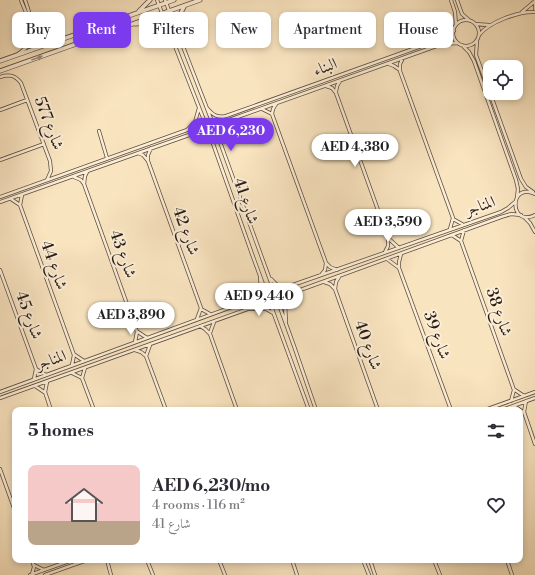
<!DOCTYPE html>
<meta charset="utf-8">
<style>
body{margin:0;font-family:"Libre Bodoni",Amiri,serif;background:#f2f2f3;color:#2b2b33;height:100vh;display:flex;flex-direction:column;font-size:15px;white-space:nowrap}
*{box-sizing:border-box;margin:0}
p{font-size:13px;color:#7c7c81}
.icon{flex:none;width:22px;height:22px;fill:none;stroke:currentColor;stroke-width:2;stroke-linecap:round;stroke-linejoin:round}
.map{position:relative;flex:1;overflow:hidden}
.sheet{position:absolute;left:12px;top:407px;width:511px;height:156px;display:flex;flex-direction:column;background:#fff;border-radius:8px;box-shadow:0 2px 6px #0003}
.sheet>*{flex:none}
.hud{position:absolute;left:12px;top:12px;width:511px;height:36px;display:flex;gap:8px}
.buttons{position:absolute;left:483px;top:60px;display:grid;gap:8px}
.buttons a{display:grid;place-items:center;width:40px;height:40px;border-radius:8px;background:#fff;box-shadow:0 2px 6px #0003;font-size:20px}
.price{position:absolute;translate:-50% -34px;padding:0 9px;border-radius:14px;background:#fff;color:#222;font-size:13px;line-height:26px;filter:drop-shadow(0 1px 2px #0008)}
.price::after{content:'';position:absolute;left:50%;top:24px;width:12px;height:9px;margin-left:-6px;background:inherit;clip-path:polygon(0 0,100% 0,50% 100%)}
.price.active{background:#7c3aed;color:#fff}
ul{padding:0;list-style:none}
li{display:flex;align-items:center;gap:12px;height:100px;padding:0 16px}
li+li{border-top:1px solid #e1e1e2}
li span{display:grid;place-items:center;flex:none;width:112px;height:80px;border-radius:8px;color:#555}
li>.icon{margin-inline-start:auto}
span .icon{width:48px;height:48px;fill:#fffc;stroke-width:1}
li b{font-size:17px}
h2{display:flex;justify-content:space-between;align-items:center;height:48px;padding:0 16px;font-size:17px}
.tag{padding:0 14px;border-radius:8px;background:#fff;box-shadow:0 2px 6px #0003;font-size:14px;line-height:36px}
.tag.active{background:#7c3aed;color:#fff}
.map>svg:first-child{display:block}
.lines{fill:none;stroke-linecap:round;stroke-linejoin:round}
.minor-casing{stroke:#5c4d3e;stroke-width:4}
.tertiary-casing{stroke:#5c4d3e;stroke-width:5}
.minor{stroke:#fbedd6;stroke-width:2.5}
.tertiary{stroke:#fbedd6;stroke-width:3.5}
.oneway{fill:#9c8e7e}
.labels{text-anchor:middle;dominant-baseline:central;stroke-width:4;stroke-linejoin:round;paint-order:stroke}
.street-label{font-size:16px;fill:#271b13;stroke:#fbedd6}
</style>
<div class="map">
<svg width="535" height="575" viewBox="0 0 535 575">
<rect width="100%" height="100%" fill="#f9e4c0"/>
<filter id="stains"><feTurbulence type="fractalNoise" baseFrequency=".005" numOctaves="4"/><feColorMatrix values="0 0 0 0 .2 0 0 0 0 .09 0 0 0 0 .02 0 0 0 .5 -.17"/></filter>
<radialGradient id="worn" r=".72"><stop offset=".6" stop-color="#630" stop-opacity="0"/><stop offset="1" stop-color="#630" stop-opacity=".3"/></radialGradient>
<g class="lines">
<defs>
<path id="minor" d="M25 0C30 12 33 34 46 38 51 40 57 38 62 38
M157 0 211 138 252 254 309 410
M165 0 220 142 294 346 316 410
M451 0 455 12 456 25
M457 0 462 14 469 20
M535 2V9
M522 12 535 1
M453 33a13 13 0 1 1 26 0a13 13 0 1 1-26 0Z
M475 24 489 25
M479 35C489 22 519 11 535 12
M477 41 476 55 490 93
M462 45 469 52 474 61 516 180 518 189 517 197
M18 54C22 51 27 48 30 43 37 31 25 12 21 0
M403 58 400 64V71L453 218 450 229
M389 64 394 66 400 70
M0 77C9 74 15 75 21 83L50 161 51 171 47 180
M326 86 332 88 336 93 388 238V246L385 252
M336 92 337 86 340 81
M490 93 521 179 526 187 533 192
M276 104 273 109 272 114 326 263 330 267 337 270
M207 108C213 115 217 118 226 116L441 39 454 31
M262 109 272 114
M0 110 27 100
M99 131 107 158
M220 139C220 131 222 125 229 120L442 44 458 43
M151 148 148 155V161L201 308 197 319
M138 153 143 155 148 161
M0 160 44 144
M74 177 81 180 84 184 137 332 135 342
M84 184 85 176 87 172
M535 194C509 181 509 228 535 215
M22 195 20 205 74 355 72 365
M0 197 187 130 195 122 199 108
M11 199 20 205
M0 202 189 135 200 134 211 138
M524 217 530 223 535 232
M453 219 462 224
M464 230 461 241 514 390 511 401
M452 235 461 241
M388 238 399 248
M401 254 399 262V268L451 410
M387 259 399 268
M0 270 36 369 34 379
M321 275 325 270 326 263
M271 279 277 285 291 286
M324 282 330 284 335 289 378 410
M335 289 336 282 339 277
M256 298 261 291 260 276
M201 309 210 314
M249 309H266L273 313
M286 322 285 303 289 294
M200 326 205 329 210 334 237 410
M138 332 147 338
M210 333 214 322
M150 345 146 356 166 410
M135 350 141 352 146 356
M75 355 84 361
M85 368 82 378 94 410
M36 369 46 375
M72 373 82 378
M47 382 45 392 51 410
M35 386 44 392
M515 390 524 396
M0 392 267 294 501 212 508 208 515 202
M0 398 270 301 501 217 511 214 521 215
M526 401 524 412 535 444
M514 406 523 412
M485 410 535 392
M502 410 535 398
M0 469 15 511
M107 560 111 575
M147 560 153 575
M219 560 225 575
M292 560 297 575
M363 560 369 575
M370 560 375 575
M434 560 440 575
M507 560 512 575
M34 565 44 570
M32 574 34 567 32 560
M30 575 72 560
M45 575 87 560"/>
<path id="tertiary" d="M139 11 150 0
M135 24C156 23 157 18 171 36
M178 36V18L184 7
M0 61 174 0
M0 71 200 0"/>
</defs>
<!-- minor casing -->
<use href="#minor" class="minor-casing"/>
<!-- tertiary casing -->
<use href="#tertiary" class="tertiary-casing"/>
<!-- minor -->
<use href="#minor" class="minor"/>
<!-- tertiary -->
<use href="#tertiary" class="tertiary"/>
</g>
<!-- one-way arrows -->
<defs><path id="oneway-solid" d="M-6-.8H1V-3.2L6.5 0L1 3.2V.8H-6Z"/></defs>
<use class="oneway" href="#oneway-solid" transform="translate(37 58) rotate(-20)"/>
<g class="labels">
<!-- street labels -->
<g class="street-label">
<text transform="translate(325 67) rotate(-20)">البناء</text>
<text transform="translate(49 123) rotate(69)">شارع 577</text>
<text transform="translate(246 201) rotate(71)">شارع 41</text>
<text transform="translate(480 206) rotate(-20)">المناجر</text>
<text transform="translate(186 231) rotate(70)">شارع 42</text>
<text transform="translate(123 254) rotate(70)">شارع 43</text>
<text transform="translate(54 265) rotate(70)">شارع 44</text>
<text transform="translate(499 312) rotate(71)">شارع 38</text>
<text transform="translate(29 315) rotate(70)">شارع 45</text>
<text transform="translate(437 335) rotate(70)">شارع 39</text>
<text transform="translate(368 345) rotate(70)">شارع 40</text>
<text transform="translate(51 360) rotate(-20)">المناجر</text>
</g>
</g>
<rect width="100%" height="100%" filter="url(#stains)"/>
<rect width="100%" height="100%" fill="url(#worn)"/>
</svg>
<div class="buttons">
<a><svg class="icon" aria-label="locate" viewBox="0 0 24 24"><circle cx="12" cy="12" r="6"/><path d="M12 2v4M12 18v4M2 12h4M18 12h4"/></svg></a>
</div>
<b class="price active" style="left:231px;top:152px">AED 6,230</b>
<b class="price" style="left:355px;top:168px">AED 4,380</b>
<b class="price" style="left:388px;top:243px">AED 3,590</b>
<b class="price" style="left:259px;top:317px">AED 9,440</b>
<b class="price" style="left:131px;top:336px">AED 3,890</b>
<div class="hud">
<a class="tag">Buy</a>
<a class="tag active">Rent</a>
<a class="tag">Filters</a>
<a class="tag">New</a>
<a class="tag">Apartment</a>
<a class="tag">House</a>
</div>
<section class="sheet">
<h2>5 homes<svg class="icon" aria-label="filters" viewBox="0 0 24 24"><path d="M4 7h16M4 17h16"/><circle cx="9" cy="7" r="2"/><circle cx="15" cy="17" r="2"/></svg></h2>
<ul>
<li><span style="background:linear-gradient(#f6c9c9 70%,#b9a48a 0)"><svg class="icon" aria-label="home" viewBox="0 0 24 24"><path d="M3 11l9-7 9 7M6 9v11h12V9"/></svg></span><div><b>AED 6,230/mo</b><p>4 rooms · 116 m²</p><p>شارع 41</p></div><svg class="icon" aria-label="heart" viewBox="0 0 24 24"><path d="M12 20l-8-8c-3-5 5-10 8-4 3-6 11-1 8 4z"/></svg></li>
</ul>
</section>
</div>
